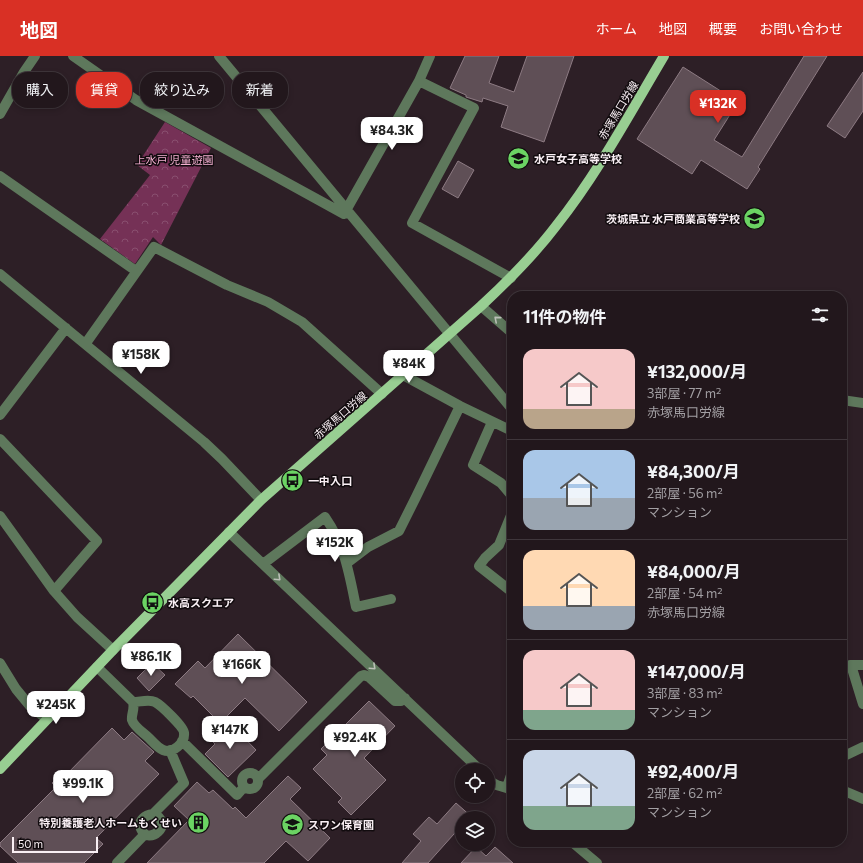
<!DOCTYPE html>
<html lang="ja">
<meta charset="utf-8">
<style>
body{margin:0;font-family:Commissioner,"Noto Sans JP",sans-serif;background:#2e2429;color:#f1f3f6;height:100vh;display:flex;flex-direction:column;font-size:15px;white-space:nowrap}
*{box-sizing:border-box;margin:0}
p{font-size:13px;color:#a29fa3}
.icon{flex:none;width:22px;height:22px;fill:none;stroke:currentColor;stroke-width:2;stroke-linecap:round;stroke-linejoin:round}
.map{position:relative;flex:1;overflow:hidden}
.side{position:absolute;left:507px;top:235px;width:340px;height:556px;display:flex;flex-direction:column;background:#22171c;border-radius:16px;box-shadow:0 2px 6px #0003,0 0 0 1px #3f363b}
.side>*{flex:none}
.top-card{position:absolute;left:12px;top:16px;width:380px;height:36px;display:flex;gap:8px}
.tools{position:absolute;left:455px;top:707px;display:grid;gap:8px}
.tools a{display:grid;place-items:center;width:40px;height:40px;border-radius:50%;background:#22171c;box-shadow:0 2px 6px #0003,0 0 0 1px #3f363b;font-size:20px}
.scale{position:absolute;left:12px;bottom:10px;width:86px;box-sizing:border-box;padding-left:4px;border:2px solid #f9eff4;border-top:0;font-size:11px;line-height:14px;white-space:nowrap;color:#f9eff4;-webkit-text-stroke:3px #110b0e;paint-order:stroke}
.price{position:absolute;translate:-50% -34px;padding:0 9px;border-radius:8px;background:#fff;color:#222;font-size:13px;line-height:26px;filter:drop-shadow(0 1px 2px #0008)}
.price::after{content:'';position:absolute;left:50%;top:24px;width:12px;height:9px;margin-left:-6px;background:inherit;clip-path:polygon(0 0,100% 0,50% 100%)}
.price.selected{background:#d93025;color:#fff}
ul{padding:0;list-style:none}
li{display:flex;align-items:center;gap:12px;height:100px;padding:0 16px}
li+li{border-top:1px solid #3f363b}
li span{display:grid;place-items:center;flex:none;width:112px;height:80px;border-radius:12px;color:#555}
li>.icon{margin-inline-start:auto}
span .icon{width:48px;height:48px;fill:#fffc;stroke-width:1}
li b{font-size:17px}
h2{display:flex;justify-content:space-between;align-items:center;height:48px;padding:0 16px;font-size:17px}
.chip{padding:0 14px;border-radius:16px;background:#22171c;box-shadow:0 2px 6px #0003,0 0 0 1px #3f363b;font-size:14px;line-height:36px}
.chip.selected{background:#d93025;color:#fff}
header{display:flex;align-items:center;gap:24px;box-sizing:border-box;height:56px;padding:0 20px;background:#d93025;color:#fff}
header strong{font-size:19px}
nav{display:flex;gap:22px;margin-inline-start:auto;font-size:14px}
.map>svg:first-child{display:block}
.park{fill:url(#park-crowns)}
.building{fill:#5f4f56;stroke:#8d7b83}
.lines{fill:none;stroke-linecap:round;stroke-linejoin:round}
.minor{stroke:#5e785c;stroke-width:10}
.major{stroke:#98ce92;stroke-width:10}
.oneway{stroke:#bbbfb7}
.labels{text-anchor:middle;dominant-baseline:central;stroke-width:3;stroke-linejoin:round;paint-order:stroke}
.street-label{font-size:11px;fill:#f9eff4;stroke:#110b0e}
.poi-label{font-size:11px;font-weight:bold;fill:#f9eff4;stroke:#110b0e;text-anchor:start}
.park-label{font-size:11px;fill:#f4b0d1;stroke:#110b0e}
</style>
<header>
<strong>地図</strong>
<nav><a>ホーム</a><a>地図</a><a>概要</a><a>お問い合わせ</a></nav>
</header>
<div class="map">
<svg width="863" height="807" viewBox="0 0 863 807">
<defs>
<pattern id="park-crowns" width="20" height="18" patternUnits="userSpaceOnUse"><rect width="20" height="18" fill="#753156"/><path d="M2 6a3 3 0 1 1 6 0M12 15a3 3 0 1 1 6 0" fill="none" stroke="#894f6f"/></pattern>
</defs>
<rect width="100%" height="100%" fill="#2d1f26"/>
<!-- park -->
<path class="park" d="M165 66 211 92 161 189 153 181 135 208 100 183 150 119 137 109Z"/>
<!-- building -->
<path class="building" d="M465 0H499L489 27 514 36 527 0H574L544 86 501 71 508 50 483 42 482 46 466 41V39L450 32Z
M804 0H827L758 111 760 113 747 133 701 104 692 118 637 83 683 11 738 46 714 84 742 101Z
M863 16V55L845 82 827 70Z
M458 105 474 114 458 142 442 133Z
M238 578 307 646 279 675 245 642 220 667 193 640 191 642 175 628 198 605 205 612Z
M152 607 165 619 149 635 137 622Z
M369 645 395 670 364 702 386 724 351 759 338 746 342 742 313 713 327 699 321 693Z
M230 667 256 694 228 721 205 698 215 688 212 685Z
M112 672 124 684 132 676 154 696 145 705 159 718 96 782 103 788 84 807H18L0 790V787L56 731 52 727 61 718 64 721Z
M288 720 301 732 290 743 330 782 308 805 286 785 264 807H147L189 764 174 750 197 726 209 737 213 734 233 753 235 751 246 762Z
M456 747 473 762H462V769L428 807H402L421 785 413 778 429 761 437 768Z
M476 791 486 800 495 791 513 807H461Z"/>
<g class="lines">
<!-- minor -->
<path class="minor" d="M73 0 136 44 344 158 419 25 430 0
M219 0 512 353
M419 25 474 52 412 167 511 222
M0 58 24 16 35 0
M0 120 136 215
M0 218 204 386 222 403 261 444
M481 250 512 277
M86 287 154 191 227 229 268 246 302 266 382 338
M403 319 460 350 512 375
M842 344 863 347
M0 359 66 272
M492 366 473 409 501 427 512 440
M0 383 97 485 54 535
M512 457 499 489 485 502 479 510 512 536
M0 460 54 535 77 561 113 594
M229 476 480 714
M347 507 368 491 399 475 416 441 460 350
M263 508 325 461C345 490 349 517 356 551L391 543
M0 607 16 633 30 650 47 663
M851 609 863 648
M97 611 133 646C135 653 131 659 132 664 134 671 144 677 149 682 153 686 158 692 163 694 173 698 185 687 184 677 184 671 161 649 155 646 149 643 140 646 133 646
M842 611 851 609H863
M182 685 237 739 244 731
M842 701 863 691
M242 725a8 8 0 1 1 16 0a8 8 0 1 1-16 0Z
M258 723 361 620 364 619 369 621 395 645H401L405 642
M488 723C498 733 502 728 512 735
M507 731 512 716
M842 734 863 743
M153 758C176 767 148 791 141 773 138 764 145 759 153 758L184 727 170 694
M572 786 597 807
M117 807 145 778"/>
<!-- major -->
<path class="major" d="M0 713 113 594 261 444 481 250C508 225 534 199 556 170 598 117 630 57 664 0"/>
</g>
<!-- one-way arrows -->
<defs><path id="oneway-chevron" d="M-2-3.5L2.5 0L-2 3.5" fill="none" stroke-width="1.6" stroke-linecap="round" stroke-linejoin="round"/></defs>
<g class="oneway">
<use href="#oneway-chevron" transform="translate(497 263) rotate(-139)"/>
<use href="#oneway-chevron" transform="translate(278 522) rotate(43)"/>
<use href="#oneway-chevron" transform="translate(373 611) rotate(43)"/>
</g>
<!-- icons -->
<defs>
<symbol id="school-disc" viewBox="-11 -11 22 22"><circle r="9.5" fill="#6bd363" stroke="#110b0e"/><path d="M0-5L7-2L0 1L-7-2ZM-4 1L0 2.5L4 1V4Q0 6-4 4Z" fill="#111"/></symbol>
<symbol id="bus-disc" viewBox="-11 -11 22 22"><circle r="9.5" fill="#6bd363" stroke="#110b0e"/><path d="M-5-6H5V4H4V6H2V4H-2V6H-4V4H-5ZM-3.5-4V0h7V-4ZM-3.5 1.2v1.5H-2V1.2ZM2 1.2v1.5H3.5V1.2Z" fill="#111"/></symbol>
<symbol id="building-disc" viewBox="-11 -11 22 22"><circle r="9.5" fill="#6bd363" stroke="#110b0e"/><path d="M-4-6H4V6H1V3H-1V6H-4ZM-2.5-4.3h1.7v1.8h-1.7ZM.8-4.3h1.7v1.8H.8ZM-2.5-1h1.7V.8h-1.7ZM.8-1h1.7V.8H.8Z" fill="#111"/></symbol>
</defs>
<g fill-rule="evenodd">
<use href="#school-disc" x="506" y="90" width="25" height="25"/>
<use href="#school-disc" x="742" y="150" width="25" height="25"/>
<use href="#bus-disc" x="280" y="412" width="25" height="25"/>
<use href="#bus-disc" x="140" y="534" width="25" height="25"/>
<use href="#building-disc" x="186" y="754" width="25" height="25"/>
<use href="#school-disc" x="280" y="756" width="25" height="25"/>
</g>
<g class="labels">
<!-- street labels -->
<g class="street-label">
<text transform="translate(618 54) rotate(-59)">赤塚馬口労線</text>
<text transform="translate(340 359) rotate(-41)">赤塚馬口労線</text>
</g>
<!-- poi labels -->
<g class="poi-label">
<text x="534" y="102">水戸女子高等学校</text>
<text x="740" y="162" text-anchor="end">茨城県立 水戸商業高等学校</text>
<text x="308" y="424">一中入口</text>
<text x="168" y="546">水高スクエア</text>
<text x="182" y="766" text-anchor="end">特別養護老人ホームもくせい</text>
<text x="308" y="768">スワン保育園</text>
</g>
<!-- park labels -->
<g class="park-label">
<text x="174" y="103">上水戸 児童遊園</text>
</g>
</g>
</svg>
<div class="tools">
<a><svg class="icon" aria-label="locate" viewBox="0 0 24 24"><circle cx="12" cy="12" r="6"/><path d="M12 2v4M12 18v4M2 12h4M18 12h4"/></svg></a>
<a><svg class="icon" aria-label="layers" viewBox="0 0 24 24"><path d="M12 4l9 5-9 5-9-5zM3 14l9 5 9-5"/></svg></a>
</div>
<div class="scale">50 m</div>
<b class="price selected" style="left:718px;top:68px">¥132K</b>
<b class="price" style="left:392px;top:95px">¥84.3K</b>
<b class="price" style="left:141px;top:319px">¥158K</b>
<b class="price" style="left:409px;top:328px">¥84K</b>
<b class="price" style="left:335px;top:507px">¥152K</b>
<b class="price" style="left:151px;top:621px">¥86.1K</b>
<b class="price" style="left:242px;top:629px">¥166K</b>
<b class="price" style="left:56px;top:669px">¥245K</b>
<b class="price" style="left:230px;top:694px">¥147K</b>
<b class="price" style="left:355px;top:702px">¥92.4K</b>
<b class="price" style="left:83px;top:748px">¥99.1K</b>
<div class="top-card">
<a class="chip">購入</a>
<a class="chip selected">賃貸</a>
<a class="chip">絞り込み</a>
<a class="chip">新着</a>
</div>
<section class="side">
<h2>11件の物件<svg class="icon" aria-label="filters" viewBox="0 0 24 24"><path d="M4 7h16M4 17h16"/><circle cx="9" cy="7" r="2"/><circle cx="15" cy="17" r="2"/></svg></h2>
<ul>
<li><span style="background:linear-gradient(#f6c9c9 75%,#b9a48a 0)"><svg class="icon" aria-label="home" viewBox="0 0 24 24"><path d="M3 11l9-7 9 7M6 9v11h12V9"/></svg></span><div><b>¥132,000/月</b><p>3部屋 · 77 m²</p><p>赤塚馬口労線</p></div></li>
<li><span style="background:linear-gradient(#a9c7e8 60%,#9aa5b1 0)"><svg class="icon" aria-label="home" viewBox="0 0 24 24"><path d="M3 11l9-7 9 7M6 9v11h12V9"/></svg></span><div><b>¥84,300/月</b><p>2部屋 · 56 m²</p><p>マンション</p></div></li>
<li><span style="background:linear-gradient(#ffd9b3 70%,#9aa5b1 0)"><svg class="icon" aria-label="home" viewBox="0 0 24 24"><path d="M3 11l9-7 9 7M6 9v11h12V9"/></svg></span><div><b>¥84,000/月</b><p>2部屋 · 54 m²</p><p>赤塚馬口労線</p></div></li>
<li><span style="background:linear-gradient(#f6c9c9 75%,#7fa58c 0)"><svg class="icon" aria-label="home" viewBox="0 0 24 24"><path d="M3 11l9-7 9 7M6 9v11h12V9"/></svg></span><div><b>¥147,000/月</b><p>3部屋 · 83 m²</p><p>マンション</p></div></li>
<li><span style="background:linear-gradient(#c9d6e8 70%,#7fa58c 0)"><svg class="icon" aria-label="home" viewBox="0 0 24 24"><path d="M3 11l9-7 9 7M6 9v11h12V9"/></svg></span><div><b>¥92,400/月</b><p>2部屋 · 62 m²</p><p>マンション</p></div></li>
</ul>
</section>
</div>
